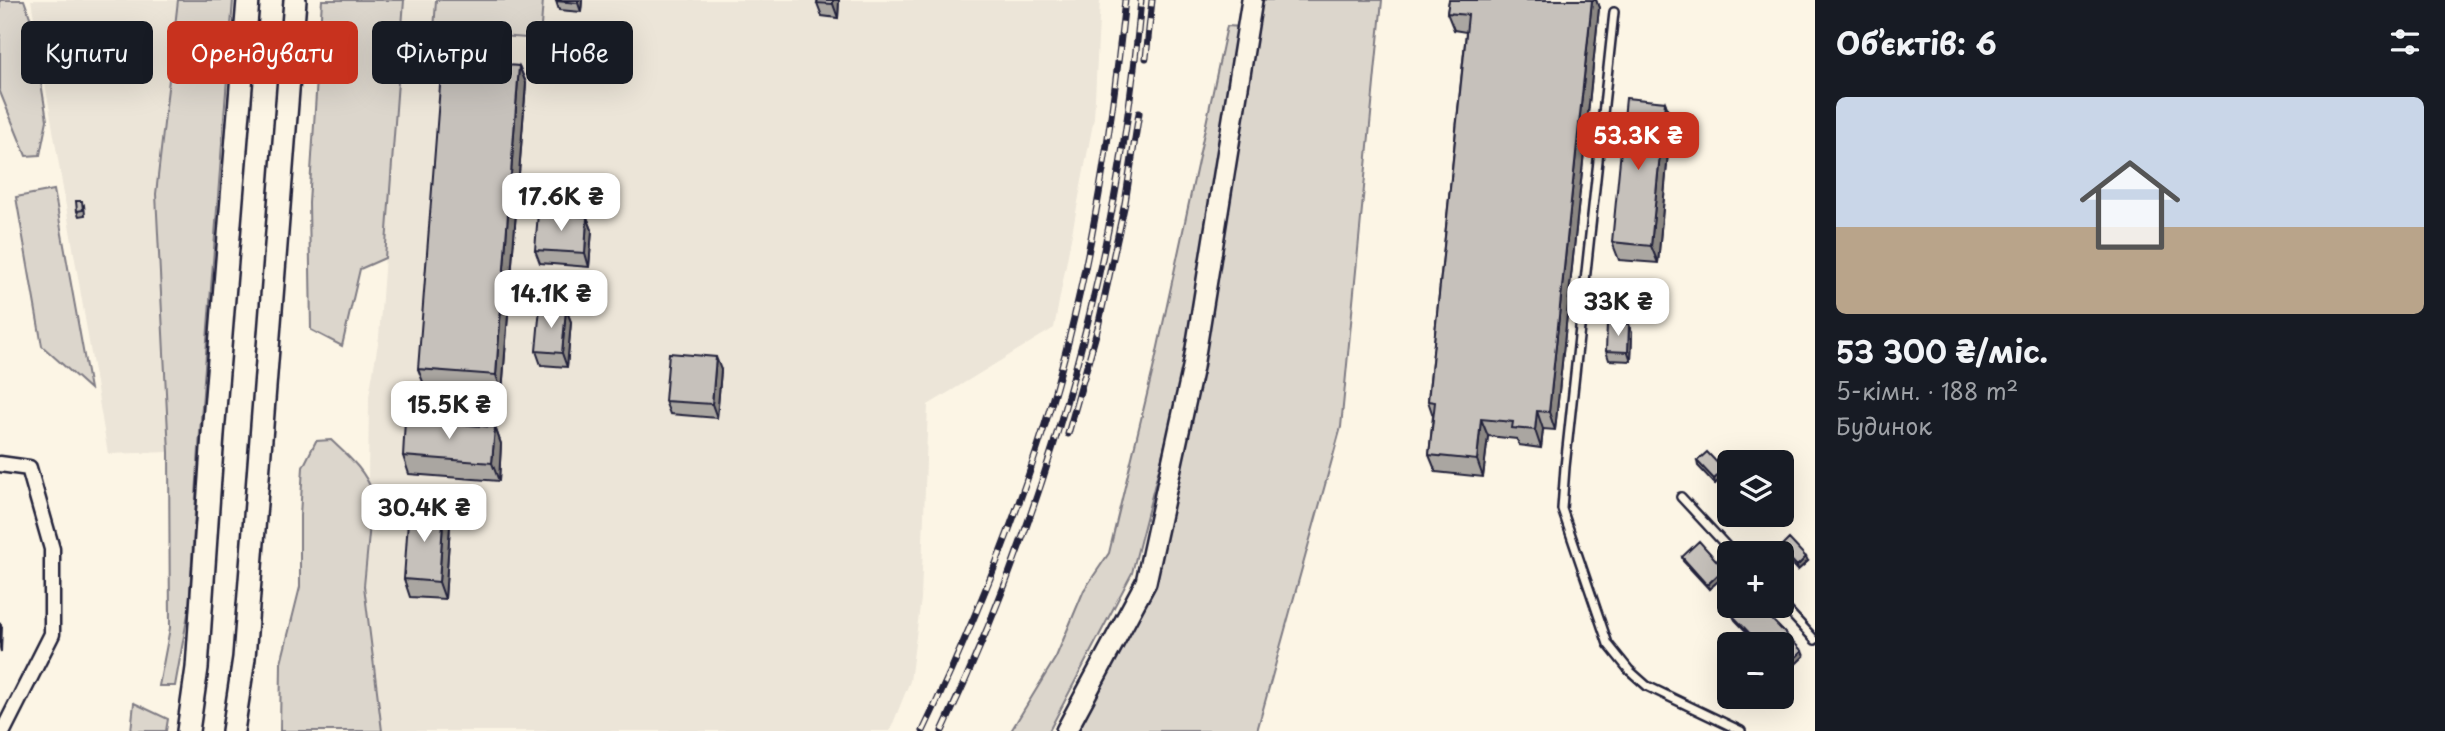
<!DOCTYPE html>
<html lang="uk">
<meta charset="utf-8">
<style>
body{margin:0;font-family:"Playpen Sans",sans-serif;background:#20242c;color:#f1f3f6;height:100vh;display:flex;flex-direction:column;font-size:26px;white-space:nowrap}
*{box-sizing:border-box;margin:0}
p{font-size:23px;color:#9ea1a6}
.icon{flex:none;width:38px;height:38px;fill:none;stroke:currentColor;stroke-width:2;stroke-linecap:round;stroke-linejoin:round}
.map{position:relative;flex:1;overflow:hidden}
.sheet{display:flex;flex-direction:column;background:#171b24;width:630px}
.sheet>*{flex:none}
.hud{position:absolute;left:21px;top:21px;width:665px;height:63px;display:flex;gap:14px}
.tools{position:absolute;left:1717px;top:450px;display:grid;gap:14px}
.tools a{display:grid;place-items:center;width:77px;height:77px;border-radius:10px;background:#171b24;box-shadow:0 7px 28px #0002;font-size:35px}
.price{position:absolute;translate:-50% -60px;padding:0 16px;border-radius:14px;background:#fff;color:#222;font-size:23px;line-height:46px;filter:drop-shadow(0 2px 4px #0008)}
.price::after{content:'';position:absolute;left:50%;top:42px;width:21px;height:16px;margin-left:-10px;background:inherit;clip-path:polygon(0 0,100% 0,50% 100%)}
.price.selected{background:#c8321e;color:#fff}
ul{padding:0;list-style:none}
li{display:grid;align-content:center;gap:14px;height:371px;padding:0 21px}
li+li{border-top:2px solid #363941}
li span{display:grid;place-items:center;height:217px;border-radius:10px;color:#555}
li>.icon{margin-inline-start:auto}
span .icon{width:126px;height:126px;fill:#fffc;stroke-width:1}
li b{font-size:30px}
h2{display:flex;justify-content:space-between;align-items:center;height:84px;padding:0 21px;font-size:30px}
.chip{padding:0 24px;border-radius:10px;background:#171b24;box-shadow:0 7px 28px #0002;font-size:24px;line-height:63px}
.chip.selected{background:#c8321e;color:#fff}
main{display:flex;flex:1;min-height:0}
.map>svg:first-child{display:block}
.built{fill:#ece5d8}
.green{fill:#dcd6cc;stroke:#7f7c84;stroke-width:2}
.lines{fill:none;stroke-linecap:round;stroke-linejoin:round}
.lane-casing{stroke:#22223b;stroke-width:12}
.street-casing{stroke:#22223b;stroke-width:19}
.secondary-casing{stroke:#22223b;stroke-width:24}
.primary-casing{stroke:#22223b;stroke-width:26}
.lane{stroke:#fcf5e5;stroke-width:7}
.street{stroke:#fcf5e5;stroke-width:14}
.secondary{stroke:#fcf5e5;stroke-width:19}
.primary{stroke:#fcf5e5;stroke-width:21}
.rail-casing{stroke:#22223b;stroke-width:7}
.rail{stroke:#fcf5e5;stroke-width:4.5;stroke-dasharray:13;stroke-linecap:butt}
.wall{fill:#aaa6a1;stroke:#22223b;stroke-width:2}
.shaded-wall{fill:#8b8783;stroke:#22223b;stroke-width:2}
.building{fill:#c6c1bb;stroke:#22223b;stroke-width:2}
</style>
<main>
<div class="map">
<svg width="1815" height="731" viewBox="0 0 1815 731">
<rect width="100%" height="100%" fill="#fcf5e5"/>
<filter id="ink" filterUnits="userSpaceOnUse"><feTurbulence type="fractalNoise" baseFrequency=".0143" numOctaves="2"/><feDisplacementMap in="SourceGraphic" scale="14" xChannelSelector="R" yChannelSelector="G"/><feConvolveMatrix kernelMatrix="1 2 1 2 8 2 1 2 1" color-interpolation-filters="sRGB"/></filter>
<g filter="url(#ink)">
<!-- built -->
<path class="built" d="M31 0H178L156 194 169 452 108 454Z
M404 0H1100L1094 118 1054 328 928 405 921 599 910 681 890 731H382L364 586 373 493 368 479 369 396 379 337Z"/>
<!-- green -->
<path class="green" d="M0 0H24L31 20 47 120 40 155 26 156 0 92Z
M178 0H233L200 432 189 608 175 686H159L170 628 169 452 156 194Z
M322 0H404L385 258 360 269 342 346 311 330 309 203Z
M436 0H543L540 39 434 31Z
M1260 0H1382L1341 427 1257 731H1076L1155 585Z
M1227 26 1242 27 1186 363 1132 573 1049 731H1011L1056 657 1084 590 1109 553 1155 361Z
M54 190 90 389 42 346 16 197Z
M331 440C348 456 365 470 373 493L364 586 382 731H280L281 663 300 587V516L303 467 316 441Z
M134 703 168 719 166 731H131Z"/>
<g class="lines">
<defs>
<path id="lane" d="M1614 12 1565 467 1562 509 1608 644 1629 670 1647 686 1741 731
M1681 497 1733 553
M1782 604 1815 640"/>
<path id="street" d="M0 464 29 468 52 549V634L3 731"/>
<path id="secondary" d="M1066 731 1146 582 1193 367 1252 0"/>
<path id="primary" d="M188 731 197 668 213 434 248 0
M233 731 244 658 295 0"/>
</defs>
<!-- lane casing -->
<use href="#lane" class="lane-casing"/>
<!-- street casing -->
<use href="#street" class="street-casing"/>
<!-- secondary casing -->
<use href="#secondary" class="secondary-casing"/>
<!-- primary casing -->
<use href="#primary" class="primary-casing"/>
<!-- lane -->
<use href="#lane" class="lane"/>
<!-- street -->
<use href="#street" class="street"/>
<!-- secondary -->
<use href="#secondary" class="secondary"/>
<!-- primary -->
<use href="#primary" class="primary"/>
<defs>
<path id="rail" d="M1146 58 1152 0
M1068 434 1098 327 1125 203 1139 113
M923 731C969 634 1011 533 1043 431 1087 292 1110 145 1125 0
M942 731C1051 501 1119 253 1141 0"/>
</defs>
<!-- rail casing -->
<use href="#rail" class="rail-casing"/>
<!-- rail -->
<use href="#rail" class="rail"/>
</g>
<!-- wall -->
<path class="wall" d="M582 0 581 12 559 10 556 1Z
M818 0H839L838 18 822 16 817 3Z
M1449 0H1596L1599 8 1555 430 1543 429 1541 448 1519 445 1517 439 1488 436 1483 477 1436 472 1429 455 1433 416 1428 401 1466 32 1454 30 1447 13Z
M519 66 526 83 502 392 425 387 418 369Z
M1665 102 1671 119 1658 263 1619 260 1612 242Z
M84 205 85 215 79 216 77 211Z
M587 217 592 230 589 267 540 263 535 250Z
M566 309 571 322 567 367 541 365 536 351Z
M1632 333 1631 361 1609 360 1606 351Z
M721 370 717 418 670 414 665 401Z
M495 427 501 444 499 481 409 474 403 456Z
M1697 461 1725 474 1715 484 1698 466Z
M450 525 445 599 410 597 404 579Z
M1780 548 1808 561 1798 570 1781 553Z
M1682 557 1726 574 1709 589 1683 561Z
M1733 616 1804 656 1785 674 1782 670V644H1758L1735 620Z"/>
<!-- shaded-wall -->
<path class="shaded-wall" d="M578 0H582L581 12 578 3Z
M833 0H839L838 18 833 4Z
M1592 0H1596L1599 8 1555 430 1549 412Z
M519 66 526 83 502 392 496 375Z
M1665 102 1671 119 1658 263 1651 246Z
M587 217 592 230 589 267 585 253Z
M566 309 571 322 567 367 562 353Z
M1629 324 1632 333 1631 361 1628 352Z
M716 357 721 370 717 418 712 404Z
M1537 411 1543 429 1541 448 1535 430Z
M1481 419 1488 436 1483 477 1477 460Z
M495 427 501 444 499 481 492 463Z
M1724 470 1725 474 1715 484 1714 479Z
M444 508 450 525 445 599 439 582Z
M1806 557 1808 561 1798 570 1797 566Z
M1724 569 1726 574 1709 589 1707 585Z
M0 623 2 627 1 652 0 648Z
M1802 651 1804 656 1785 674 1784 669Z"/>
<!-- building -->
<path class="building" d="M556 0H578V3L556 1Z
M818 0H833V4L817 3Z
M1449 0H1592L1549 412 1537 411 1535 430 1512 428 1513 422 1481 419 1477 460 1429 455 1435 402 1428 401 1468 15 1447 13Z
M442 60 519 66 496 375 418 369Z
M1626 98 1665 102 1651 246 1612 242Z
M76 201H82L83 210 77 211Z
M538 213 587 217 585 253 535 250Z
M540 307 566 309 562 353 536 351Z
M1607 324H1629L1628 352 1606 351Z
M669 353 716 357 712 404 665 401Z
M405 420 495 427 492 463 403 456Z
M1707 452 1724 470 1714 479 1697 461Z
M409 506 444 508 439 582 404 579Z
M1789 539 1806 557 1797 566 1780 548Z
M1699 541 1724 569 1707 585 1682 557Z
M1744 606H1759L1802 651 1784 669 1782 667V644H1760L1733 616Z"/>
</g>
</svg>
<div class="tools">
<a><svg class="icon" aria-label="layers" viewBox="0 0 24 24"><path d="M12 4l9 5-9 5-9-5zM3 14l9 5 9-5"/></svg></a>
<a>+</a>
<a>−</a>
</div>
<b class="price selected" style="left:1638px;top:172px">53.3K ₴</b>
<b class="price" style="left:561px;top:233px">17.6K ₴</b>
<b class="price" style="left:551px;top:330px">14.1K ₴</b>
<b class="price" style="left:1618px;top:338px">33K ₴</b>
<b class="price" style="left:449px;top:441px">15.5K ₴</b>
<b class="price" style="left:424px;top:544px">30.4K ₴</b>
<div class="hud">
<a class="chip">Купити</a>
<a class="chip selected">Орендувати</a>
<a class="chip">Фільтри</a>
<a class="chip">Нове</a>
</div>
</div>
<section class="sheet">
<h2>Об’єктів: 6<svg class="icon" aria-label="filters" viewBox="0 0 24 24"><path d="M4 7h16M4 17h16"/><circle cx="9" cy="7" r="2"/><circle cx="15" cy="17" r="2"/></svg></h2>
<ul>
<li><span style="background:linear-gradient(#c9d6e8 60%,#b9a48a 0)"><svg class="icon" aria-label="home" viewBox="0 0 24 24"><path d="M3 11l9-7 9 7M6 9v11h12V9"/></svg></span><div><b>53 300 ₴/міс.</b><p>5-кімн. · 188 m²</p><p>Будинок</p></div></li>
</ul>
</section>
</main>
